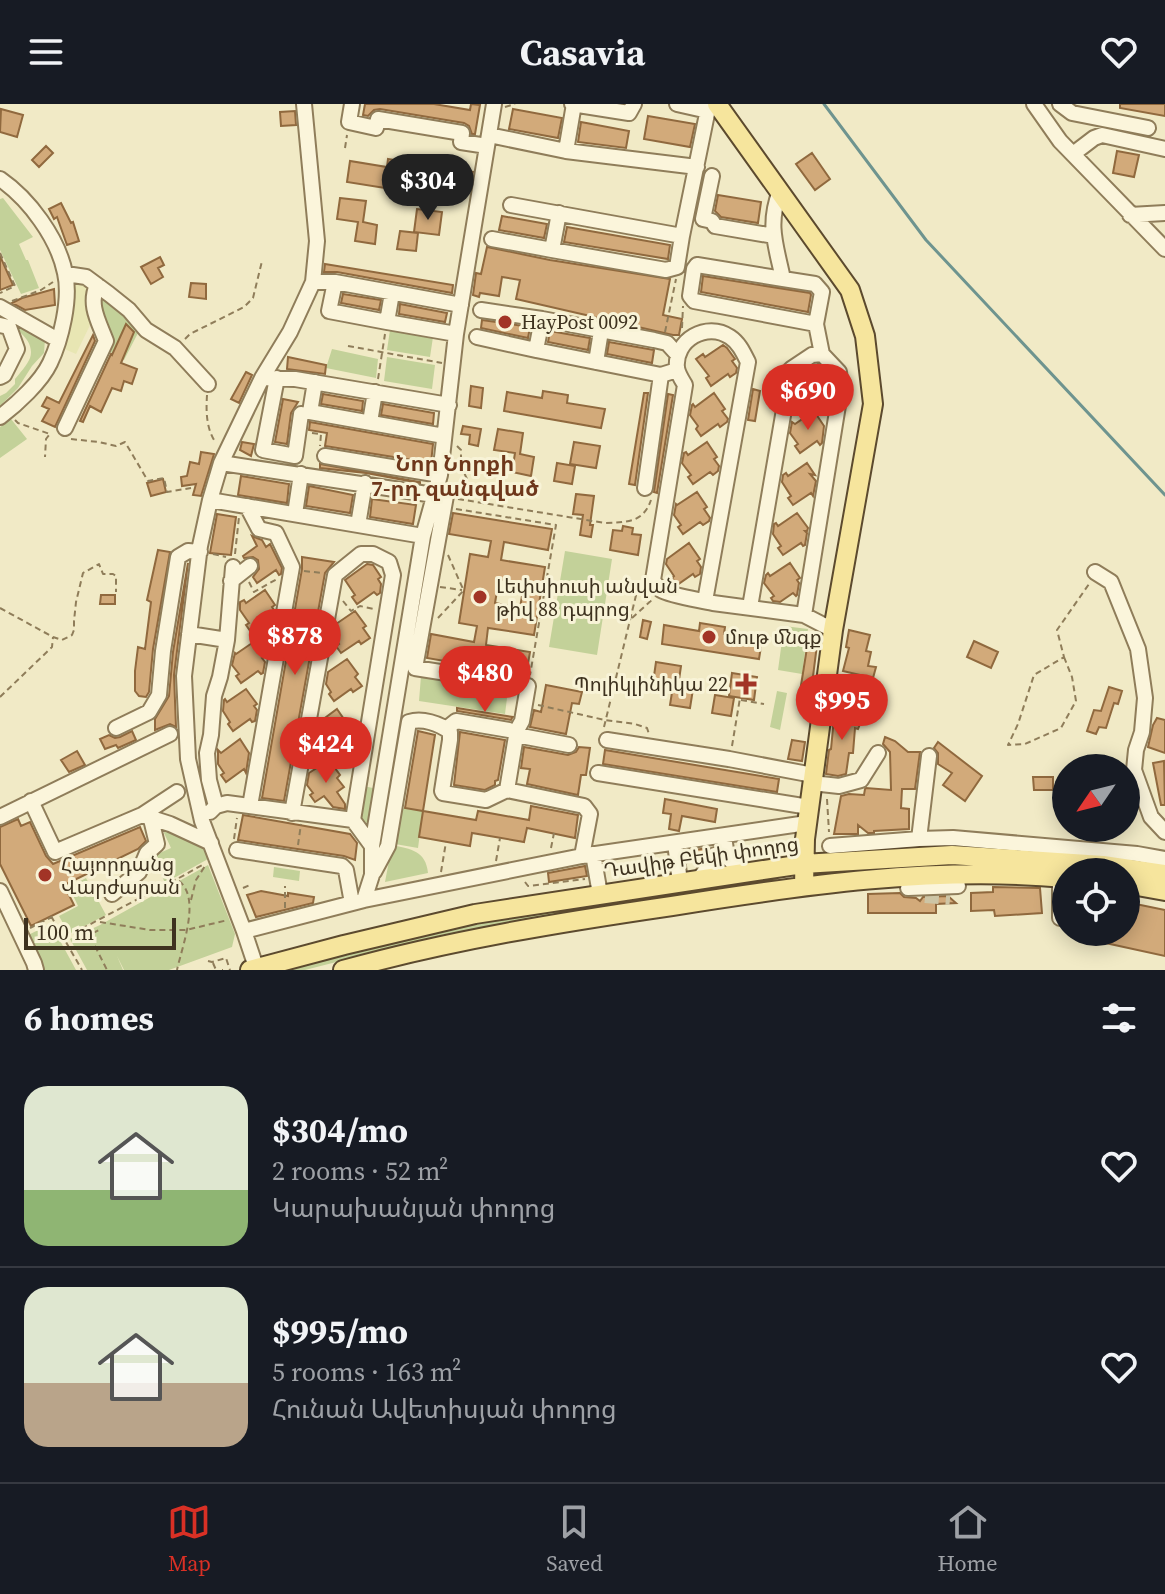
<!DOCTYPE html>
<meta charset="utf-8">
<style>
body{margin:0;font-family:"Source Serif 4","Noto Sans Armenian",serif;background:#20242c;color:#f1f3f6;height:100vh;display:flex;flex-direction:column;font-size:30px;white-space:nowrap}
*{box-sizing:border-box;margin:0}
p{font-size:26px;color:#9ea1a6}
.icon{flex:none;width:44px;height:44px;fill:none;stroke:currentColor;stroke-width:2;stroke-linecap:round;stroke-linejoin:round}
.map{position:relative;height:866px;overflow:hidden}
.details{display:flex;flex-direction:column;background:#171b24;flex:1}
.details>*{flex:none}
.needle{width:52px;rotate:235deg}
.buttons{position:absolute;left:1052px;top:650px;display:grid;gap:16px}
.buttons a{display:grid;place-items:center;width:88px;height:88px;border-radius:50%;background:#171b24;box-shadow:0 4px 20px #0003;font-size:40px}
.scale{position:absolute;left:24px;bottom:20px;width:152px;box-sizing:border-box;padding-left:8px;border:4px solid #3e321f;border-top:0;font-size:22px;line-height:28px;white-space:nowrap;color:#3e321f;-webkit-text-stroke:6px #f8f3d7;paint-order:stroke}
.price{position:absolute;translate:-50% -68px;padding:0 18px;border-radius:28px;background:#d93025;color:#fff;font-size:26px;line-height:52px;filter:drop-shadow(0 2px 4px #0008)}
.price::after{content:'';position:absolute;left:50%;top:48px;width:24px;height:18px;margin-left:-12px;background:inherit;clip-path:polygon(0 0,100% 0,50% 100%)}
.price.on{background:#222;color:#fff}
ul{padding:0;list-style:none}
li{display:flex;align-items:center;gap:24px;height:200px;padding:0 24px}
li+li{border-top:2px solid #363941}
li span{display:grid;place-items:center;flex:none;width:224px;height:160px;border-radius:24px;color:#555}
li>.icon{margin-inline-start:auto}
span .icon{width:96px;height:96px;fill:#fffc;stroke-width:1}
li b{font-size:34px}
h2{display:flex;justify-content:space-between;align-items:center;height:96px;padding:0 24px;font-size:34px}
header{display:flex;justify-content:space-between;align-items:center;height:104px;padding:0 24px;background:#171b24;font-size:36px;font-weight:700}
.dock{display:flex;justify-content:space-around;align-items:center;height:112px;border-top:2px solid #363941;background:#171b24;font-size:22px;color:#9ea1a6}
.dock a{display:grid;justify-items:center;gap:4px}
.dock .on{color:#d93025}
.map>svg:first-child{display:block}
.farmland{fill:#e8e6b3}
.green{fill:#c3d199}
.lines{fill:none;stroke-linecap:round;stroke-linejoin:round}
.stream{stroke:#6e948f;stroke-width:3}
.building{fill:#d2aa7a;stroke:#90693e;stroke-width:2;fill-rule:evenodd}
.minor-tunnel{stroke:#cdc5a5;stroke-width:14;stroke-dasharray:14 7;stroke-linecap:butt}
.minor-casing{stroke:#8f7d5a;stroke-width:18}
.major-casing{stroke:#5c4a2e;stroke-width:22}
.path{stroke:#8f7d5a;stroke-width:2;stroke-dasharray:6 4;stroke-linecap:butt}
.minor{stroke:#fbf5db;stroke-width:14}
.major{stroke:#f6e59d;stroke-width:18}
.poi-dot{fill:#a23426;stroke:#f8f3d7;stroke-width:3}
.labels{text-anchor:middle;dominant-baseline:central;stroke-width:6;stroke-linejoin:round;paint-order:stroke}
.poi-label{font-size:20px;fill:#3e321f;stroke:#f8f3d7;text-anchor:start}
.street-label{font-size:20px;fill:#3e321f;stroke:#f8f3d7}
.neighbourhood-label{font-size:22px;font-weight:bold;fill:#6e371b;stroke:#f8f3d7}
</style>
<header><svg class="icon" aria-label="menu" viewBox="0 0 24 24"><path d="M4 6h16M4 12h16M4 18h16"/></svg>Casavia<svg class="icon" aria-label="heart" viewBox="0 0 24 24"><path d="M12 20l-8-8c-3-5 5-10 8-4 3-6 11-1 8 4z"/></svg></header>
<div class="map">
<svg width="1165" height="866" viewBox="0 0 1165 866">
<rect width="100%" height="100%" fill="#f1eac6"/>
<!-- farmland -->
<path class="farmland" d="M69 173 87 175 91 188 92 217 76 250 62 244Z"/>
<!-- green -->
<path class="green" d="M3 94 33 133 19 140 26 156H28L39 184 21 190 0 146V95Z
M100 190 134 219 138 229 124 256 109 247 97 211Z
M0 207 45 235 44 249 32 262 18 284 0 302V292L6 289 15 280V275C20 269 27 261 30 254 36 236 14 222 0 217Z
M390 226 433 233 430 253 387 246Z
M332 245 378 255 376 274 326 264Z
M387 253 435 261 432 285 384 277Z
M11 315 27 335 0 354V323Z
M565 447 612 455 597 551 549 543Z
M784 522 808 525 802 570 778 566Z
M421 572 508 586 505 610 419 597Z
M777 587 787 589 780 626 770 623Z
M363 682 378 685 371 723 358 711Z
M401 704 423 707 418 744 395 740Z
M165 724 204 741 208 755 165 779 153 752 171 744 164 729Z
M392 741C411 745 426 747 428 769L385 778Z
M208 761 235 830 232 843 169 866H124L117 852 123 866H87L70 835 100 821Z
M274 763 300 767 299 777 273 773Z
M86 774 106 811 69 830 59 812 78 802 69 783Z
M733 777 712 785 442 831 305 866H277L466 819Z
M51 820 76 866H39L26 832Z"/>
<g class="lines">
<!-- stream -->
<path class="stream" d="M824 0 926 136 1165 391"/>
</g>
<!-- building -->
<path class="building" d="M365 0H434L470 6 471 0 480 1 475 30H472L469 22 464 19 380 5 374 6 368 12 363 11Z
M1120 0H1165V12L1120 4Z
M1 5 23 11 17 33 0 28Z
M513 5 562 14 558 34 509 25Z
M295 7 296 21 281 22 280 8Z
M648 12 695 20 690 43 644 35Z
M581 18 629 27 626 44 578 38Z
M46 42 53 49 39 63 32 56Z
M1117 47 1139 51 1134 73 1113 69Z
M812 49 830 75 815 86 796 60Z
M388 55 408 58 407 67 445 73 442 93 347 78 350 57 387 63Z
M463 67 473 68 470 83 461 82Z
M718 91 761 98 758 119 721 113 715 107Z
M340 94 366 97 363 118 377 121 375 140 355 137 358 118 337 115Z
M61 99 71 119 73 118 79 137 67 141 57 113 54 115 49 105Z
M417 105 442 108 439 131 414 128Z
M502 112 547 120 544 134 499 126Z
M567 123 670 141 668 155 564 138Z
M400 127 418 129 416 147 397 145Z
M487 143 550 156 670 175 663 211 682 215 679 231H673L516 195 520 176 502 173 499 192 480 189 479 193 473 191 476 169 481 170Z
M0 152 13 181 0 186Z
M160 153 164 161 158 164 163 173 151 180 141 163Z
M325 160 453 181 452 189 337 168H324Z
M703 172 810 189 811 191 808 208 701 188Z
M191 179 206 180V195L189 193Z
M54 185 55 201 25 206 12 199 22 194Z
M343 190 381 196 379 206 341 199Z
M400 200 447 209 445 218 399 210Z
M482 216 530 223 528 234 481 224Z
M126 220 134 228 121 259 137 265 132 280 124 277 121 287 112 284 101 308 90 302 83 318 80 317 111 250 112 251Z
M550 227 590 234 588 246 548 238Z
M93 231 95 237 55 323 42 317 49 305 42 302 47 293 59 299Z
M609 238 654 246 652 259 607 250Z
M723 241 727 244 735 255 732 257 737 264 736 269 730 273 728 270 711 282 706 274 709 272 696 255 703 250 705 253Z
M288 253 326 261 325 270 287 265Z
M818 260 830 273V289L827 286 810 298 804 291 807 289 799 277 800 271Z
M246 268 252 271 239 299 231 295Z
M471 282 483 284 481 304 469 302Z
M753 285 760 287 755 317 748 316Z
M543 287 568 291 567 299 605 305 601 324 504 307 507 288 542 294Z
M644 289H648L635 381 629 380Z
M714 289 725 305 722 307 728 315 727 318 720 323 718 320 701 332 696 325 698 322 690 311 692 301 693 300 695 303Z
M323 290 363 297 362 307 321 300Z
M668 290 673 291 657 389 654 388Z
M283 295 298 298 291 309 287 340 275 338Z
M383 300 434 309 433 320 381 311Z
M814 307 824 322 822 339 820 341 817 337 800 349 795 342 798 340 790 329 792 318 795 320Z
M310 318 433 340 431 359 325 342 327 329 309 326Z
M463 322 481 325 478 342 469 340 470 331 461 330Z
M498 325 523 329 520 350 534 353 531 372 512 368 515 349 494 346Z
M242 338 254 340 251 352 240 346Z
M574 338 600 342 596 364 570 360Z
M707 338 717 353 714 355 719 362 718 367 713 371 710 368 693 380 688 373 691 371 682 359 684 349 686 348 688 351Z
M201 348 214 350 201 392 193 391 196 380 182 382 181 373 187 372 190 358 199 360Z
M557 359 575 362 572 380 554 377Z
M807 359 815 371 810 370 816 377 813 392 811 389 793 401 788 394 791 392 782 378 783 371 786 369 788 372Z
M320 360 420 378V379L366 369 320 364Z
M241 372 289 380 287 399 238 391Z
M163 375 166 388 151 392 147 379Z
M309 382 353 391 350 409 306 402Z
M697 388 707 403 704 405 710 414 709 417 703 421 700 418 683 430 678 423 681 421 674 411 676 400 677 401Z
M576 390 594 392 590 421H593L591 433 580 431 583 411 573 410Z
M372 395 416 401 413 420 370 413Z
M453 409 552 425 548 446 504 438 501 456 545 463 534 531 488 524 486 541 530 548 526 571 427 554 431 530 474 538 477 522 459 519 470 450 488 453 491 437 449 430ZM499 475 524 480 520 504 495 499Z
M797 409 808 424 807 427H805L807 429 805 441 803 442 801 439 783 451 778 444 781 442 773 430 774 420 776 419 778 422Z
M217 410 236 413 231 451 210 449Z
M623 422 633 424 632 430 641 431 638 451 610 446 613 426 622 427Z
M252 432 262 436 266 443 270 440 282 464 281 470 279 471 276 466 257 479 253 473 259 465 258 456 253 453 244 454 243 452 257 442Z
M689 439 700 455 697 457 701 463 700 470 695 473 693 470 677 481 672 474 674 472 666 460 667 455Z
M158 446 170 448 153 545 149 588 146 593 139 592 135 587V567L138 543 145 545 151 498 147 496Z
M302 453 334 458 325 469 284 697 262 694 302 465Z
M188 459 174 571 176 623 170 620 155 626V615L169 592 173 548Z
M790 459 800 474 797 476 799 479 797 491 796 492 793 489 780 498 773 497 771 494 774 492 764 479 766 471 768 469 770 472Z
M367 460 373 461 381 473 378 475 381 480 380 489 377 491 374 488 357 500 352 493 355 491 345 476Z
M265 486 275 501 272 503 274 506 272 518 271 519 268 516 251 528 246 521 249 519 240 506V498L244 496 246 499Z
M101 491H115V500H100Z
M355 507 366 522 363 524 370 534 361 540 359 537 341 549 336 542 339 540 334 533 336 520Z
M643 516 651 518 647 535 640 533Z
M700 519 725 523 724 530 762 536 759 555 662 540 664 521 699 527Z
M849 526 870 531 866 547 871 548 868 562 876 563 873 574 843 567 849 544 846 543Z
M809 531 818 533 810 596 799 594Z
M255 537 266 552 262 554 265 558 263 569 261 570 258 567 241 579 236 572 239 570 232 561 235 549 236 550Z
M974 537 998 548 991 564 967 553Z
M347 555 358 570 355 573 362 582 353 588 351 585 334 597 329 590 331 588 326 580 328 568Z
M656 558 681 562 678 583 693 585 690 604 670 601 673 582H675L653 579Z
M732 569 757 573 754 596 729 592Z
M546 581 582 588 579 600 572 599 566 630 530 623 534 606 541 608Z
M1109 583 1122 587 1118 600 1114 599 1106 624 1099 623 1096 630 1087 627 1094 606 1101 607Z
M246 585 257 600 254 602 257 606 255 617 252 618 250 615 233 627 228 620 230 618 223 607 224 596 225 595 227 598Z
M715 591 734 594 731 612 712 609Z
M457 604 513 613 512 614 511 616 457 607Z
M837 604 862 615 858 625 855 624 853 649H849L846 670 838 672 826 670 829 646 831 645 834 614Z
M337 605 348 621 345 623 352 633 343 639 341 635 323 648 318 641 321 639 316 631 318 619Z
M1157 614 1165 616V649L1148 643 1153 621Z
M132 627 136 636 118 644 116 641 105 645 100 635 109 631 115 634 120 633Z
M418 627 435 631 423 707 405 704Z
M460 628 505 636 498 676 495 677V681L485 686 454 681Z
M885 633 895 637 908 648H920L915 685H902L901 704 909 705V725L874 727V729H868L858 721V730H834L841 692 849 690 864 691 865 685 866 684 891 686 890 648 883 640Z
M240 635 249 649 246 669 244 665 226 678 221 671 224 669 218 660V646L221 649Z
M792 636 805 638 802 657 788 655Z
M938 638 982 672 965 697 943 681 952 669 938 660V649L934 644Z
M524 643 568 651 576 648 579 643 590 644 586 671H581L578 691 527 680 530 665 521 664Z
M605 646 779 675 777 688 603 660Z
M77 647 85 661 69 668 61 656Z
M329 656 340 671 337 674 344 683 337 688 345 700V705L333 703 324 692 315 698 310 691 313 689 307 681 309 669Z
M1164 657 1165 701H1161L1153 659Z
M1033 673H1053V686H1034Z
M665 695 717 705 715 718 682 712 679 727 669 725 671 710 663 709Z
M531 702 578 711 575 734 527 724 524 738 472 729 470 742 419 733 423 707 476 716 478 707 529 716Z
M243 711 350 730 357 739 355 756 344 752 238 736Z
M18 715 21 722 30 718 46 752 53 760 140 723 146 737 138 745 64 781 74 801 31 822 0 760V723Z
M708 744 701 756 688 758 686 747Z
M585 762 587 772 549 778 548 769Z
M993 783 1040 784 1042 809 995 812 994 806 971 807V789L993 788Z
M261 787 288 792V789L314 793 313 799 256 813 247 791Z
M900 789 904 793 916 794 920 797 923 793 948 792 956 799 936 800V809H868V790Z
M1126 798 1165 806V852L1101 838 1090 828H1126Z"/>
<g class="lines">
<!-- minor-tunnel -->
<path class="minor-tunnel" d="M925 792 950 794"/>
<defs>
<path id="minor" d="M352 0 349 18 376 24 378 15 462 29 461 38 487 42
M572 0 629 9 634 0
M677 0 708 7
M1034 0 1060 37 1165 145
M1060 0 1072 9 1148 24
M489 31 566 47 697 63
M566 47 574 0
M1073 50 1094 34 1102 31 1165 45
M712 72 703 115 712 117 715 122 774 132
M0 75C29 95 58 134 65 169 71 195 61 236 50 259 41 278 17 300 0 313
M780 87C767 121 776 141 783 175L697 161 694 165 690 192 694 197 816 220 822 188 815 180 783 175
M511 101 682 132
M559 109 552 146 666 166 677 163 682 132 709 0
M1130 111 1165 109
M492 135 552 146
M66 170 86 173 109 190 129 206 146 226 175 244 208 280
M313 178H335L461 201
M335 178 329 207 387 218
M392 189 387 218 456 230
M0 203 58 236
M481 206 542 215 654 236 667 239 678 251
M816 220 822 250
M0 221 9 223 17 245 4 271 0 273
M477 233 536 246 542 215
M536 246 661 271
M596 258 601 227
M262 274 295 275 449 301
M277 274 263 346 295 352 301 310
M315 278 310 308 444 332
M370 318 375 288
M65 324 106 237C99 218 88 201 97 181
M325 352 440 371
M221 359 434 391
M645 384 661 271 677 266
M446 392 415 564 528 582 522 617 517 626 507 686
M210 396 423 432
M247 402 259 425 276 429 292 463 250 702
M295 410 301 370
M358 421 365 379
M1095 468 1111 478 1138 545 1145 594 1142 628 1136 646 1134 666 1151 713 1165 728
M231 477 250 462
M705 497 748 258C743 248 739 239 730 233 707 217 674 236 677 264 678 270 682 276 685 281L653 476C654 478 659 485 661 486 671 492 701 496 713 499L804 511 833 526
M750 503 791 265 812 251 822 250 839 268 841 283 804 511
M189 530 227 536
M116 624 149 608 159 591 163 547 178 453 188 447 200 448
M446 625 456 617 509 626
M516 631 569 641
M607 636 729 655 813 671
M598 669 809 703
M812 679 839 682 861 676 878 649
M31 697 55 748 142 711 170 720 211 739
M216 702 209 676 207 649 211 631 214 592 220 573 227 536 233 463
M210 708 216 702 227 699 353 716 372 742
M292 709 335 471 361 450H373L389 458 393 471 353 716
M142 711 177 688
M0 713 170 630
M724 732 727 753 743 769
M919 735 929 652
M675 739 680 778
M830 742 919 735 953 734 1137 750 1165 755
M237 746 342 762 346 766 352 799
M593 750 600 790
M374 768 388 742 409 618C422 614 439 619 450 628V636L442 687 443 689 486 696 507 686 584 702 590 710 582 752
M699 775 715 754V751L726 749
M908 784 958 782
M0 787 34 859 36 866
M112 790 139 768 147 749 157 740 151 715
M364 796 372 771V742L423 432 440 371 456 230 494 0
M1060 814V774
M244 827 364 796 582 752 807 719
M257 866 244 827 202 717 188 655 184 572 200 442 210 396 221 359 262 274 290 228 313 178 317 137 304 0"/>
<path id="major" d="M717 0 850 186 865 232 873 300 833 526 805 735 804 782
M1126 780 1165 787
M250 866 344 841 475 810 803 760 952 751 1103 761 1165 770
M343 866C451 836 562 818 672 802 803 781 933 762 1066 774"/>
</defs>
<!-- minor casing -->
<use href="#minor" class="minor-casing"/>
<!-- major casing -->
<use href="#major" class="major-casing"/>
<!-- path -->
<path class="path" d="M505 3 515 0
M345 44 347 31
M0 149 15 182 0 189
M12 197 41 186 53 178
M682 224 683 202
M665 228 676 175
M185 235 190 230 244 203 253 194 262 157
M348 242 442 259
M378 275 385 230
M207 291C206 307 206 325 216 339
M15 316 18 319 50 330 46 335 45 353
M312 329 321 330 320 342
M71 335 99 338 116 342 125 338 148 377 164 374 167 388 191 384
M457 342 461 346C460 370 470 381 484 399
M458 395 605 419C627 418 643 419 651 396
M456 405 556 421 530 571
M213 450 226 453
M235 450 239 413
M448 451 463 485
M304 467 322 469
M249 478 254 488 277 475
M440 483 462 486
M343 497 351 507 360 502 374 505
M0 504 53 533 62 536 72 531 74 526V517L76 498 83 469 99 460 103 470H113L116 472V488
M438 514 464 486
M632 514 654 494
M1064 553 1072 573 1076 597 1061 624 1025 640 1008 641 1018 620 1034 571 1064 553 1057 526 1089 480
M0 593 52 543 53 533
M741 596 764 600
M538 601 605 616 635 620 647 624 649 630
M604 623 639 479H640
M732 642 740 594
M827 695 829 728
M234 735 237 714
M298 741 301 720
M551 744 554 729
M496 757 500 734
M441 768 446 738
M179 774 204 760
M525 778 528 782 585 775
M243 784 252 780
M191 796 196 776 205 762
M285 804V782
M51 812 82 866
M100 818 150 826H186L228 816
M30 824 52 813
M86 824 107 866
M64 834 176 775C203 790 182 842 177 866
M75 838 101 825
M208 857 212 858 226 854 230 866
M213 859 216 866
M222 866H223"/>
<!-- minor -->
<use href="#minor" class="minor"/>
<!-- major -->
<use href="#major" class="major"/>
</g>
<!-- markers -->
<g class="poi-dot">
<circle cx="505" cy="218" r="8"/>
<circle cx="480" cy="493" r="8"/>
<circle cx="709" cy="533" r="8"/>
<path d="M742 568h8v8h8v8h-8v8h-8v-8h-8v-8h8z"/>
<circle cx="45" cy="771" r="8"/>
</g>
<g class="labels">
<!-- poi labels -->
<g class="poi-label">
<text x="521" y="218">HayPost 0092</text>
<text x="496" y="482">Լեփսիուսի անվան<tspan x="496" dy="23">թիվ 88 դպրոց</tspan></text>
<text x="725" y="533">մութ մնգք</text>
<text x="728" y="580" text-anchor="end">Պոլիկլինիկա 22</text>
<text x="61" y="760">Հայորդանց<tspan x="61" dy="23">Վարժարան</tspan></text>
</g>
<!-- street labels -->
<g class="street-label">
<text transform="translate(701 753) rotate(-8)">Դավիթ Բեկի փողոց</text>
</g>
<!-- neighbourhood labels -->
<g class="neighbourhood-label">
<text x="455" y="359">Նոր Նորքի<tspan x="455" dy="25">7-րդ զանգված</tspan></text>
</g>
</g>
</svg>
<div class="buttons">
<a><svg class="needle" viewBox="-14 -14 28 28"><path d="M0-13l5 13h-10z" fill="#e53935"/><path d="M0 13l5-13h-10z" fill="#9ea1a6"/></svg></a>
<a><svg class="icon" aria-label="locate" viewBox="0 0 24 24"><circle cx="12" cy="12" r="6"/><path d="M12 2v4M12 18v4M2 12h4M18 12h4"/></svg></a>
</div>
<div class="scale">100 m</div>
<b class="price on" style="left:428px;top:118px">$304</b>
<b class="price" style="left:808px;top:328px">$690</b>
<b class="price" style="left:295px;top:573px">$878</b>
<b class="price" style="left:485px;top:610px">$480</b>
<b class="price" style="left:842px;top:638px">$995</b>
<b class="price" style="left:326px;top:681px">$424</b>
</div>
<section class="details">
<h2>6 homes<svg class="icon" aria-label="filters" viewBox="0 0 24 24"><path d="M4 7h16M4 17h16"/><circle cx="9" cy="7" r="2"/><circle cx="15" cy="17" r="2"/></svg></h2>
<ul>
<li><span style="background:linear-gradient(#dfe7d0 65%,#8fb573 0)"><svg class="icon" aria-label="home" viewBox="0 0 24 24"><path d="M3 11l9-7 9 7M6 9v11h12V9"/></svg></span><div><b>$304/mo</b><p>2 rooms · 52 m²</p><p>Կարախանյան փողոց</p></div><svg class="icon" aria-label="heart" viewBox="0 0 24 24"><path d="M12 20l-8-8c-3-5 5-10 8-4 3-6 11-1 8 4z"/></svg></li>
<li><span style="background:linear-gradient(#dfe7d0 60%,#b9a48a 0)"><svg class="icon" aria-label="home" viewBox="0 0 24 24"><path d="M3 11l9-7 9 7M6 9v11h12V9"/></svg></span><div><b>$995/mo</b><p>5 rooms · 163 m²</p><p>Հունան Ավետիսյան փողոց</p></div><svg class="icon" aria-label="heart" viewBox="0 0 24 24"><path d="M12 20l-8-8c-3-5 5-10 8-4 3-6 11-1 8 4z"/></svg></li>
</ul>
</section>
<nav class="dock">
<a class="on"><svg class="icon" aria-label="map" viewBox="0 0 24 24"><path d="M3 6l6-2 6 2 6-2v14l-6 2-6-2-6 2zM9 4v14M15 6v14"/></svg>Map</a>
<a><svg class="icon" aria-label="saved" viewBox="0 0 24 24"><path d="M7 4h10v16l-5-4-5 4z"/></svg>Saved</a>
<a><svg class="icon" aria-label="home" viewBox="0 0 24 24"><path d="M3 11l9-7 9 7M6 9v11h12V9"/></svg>Home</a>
</nav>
